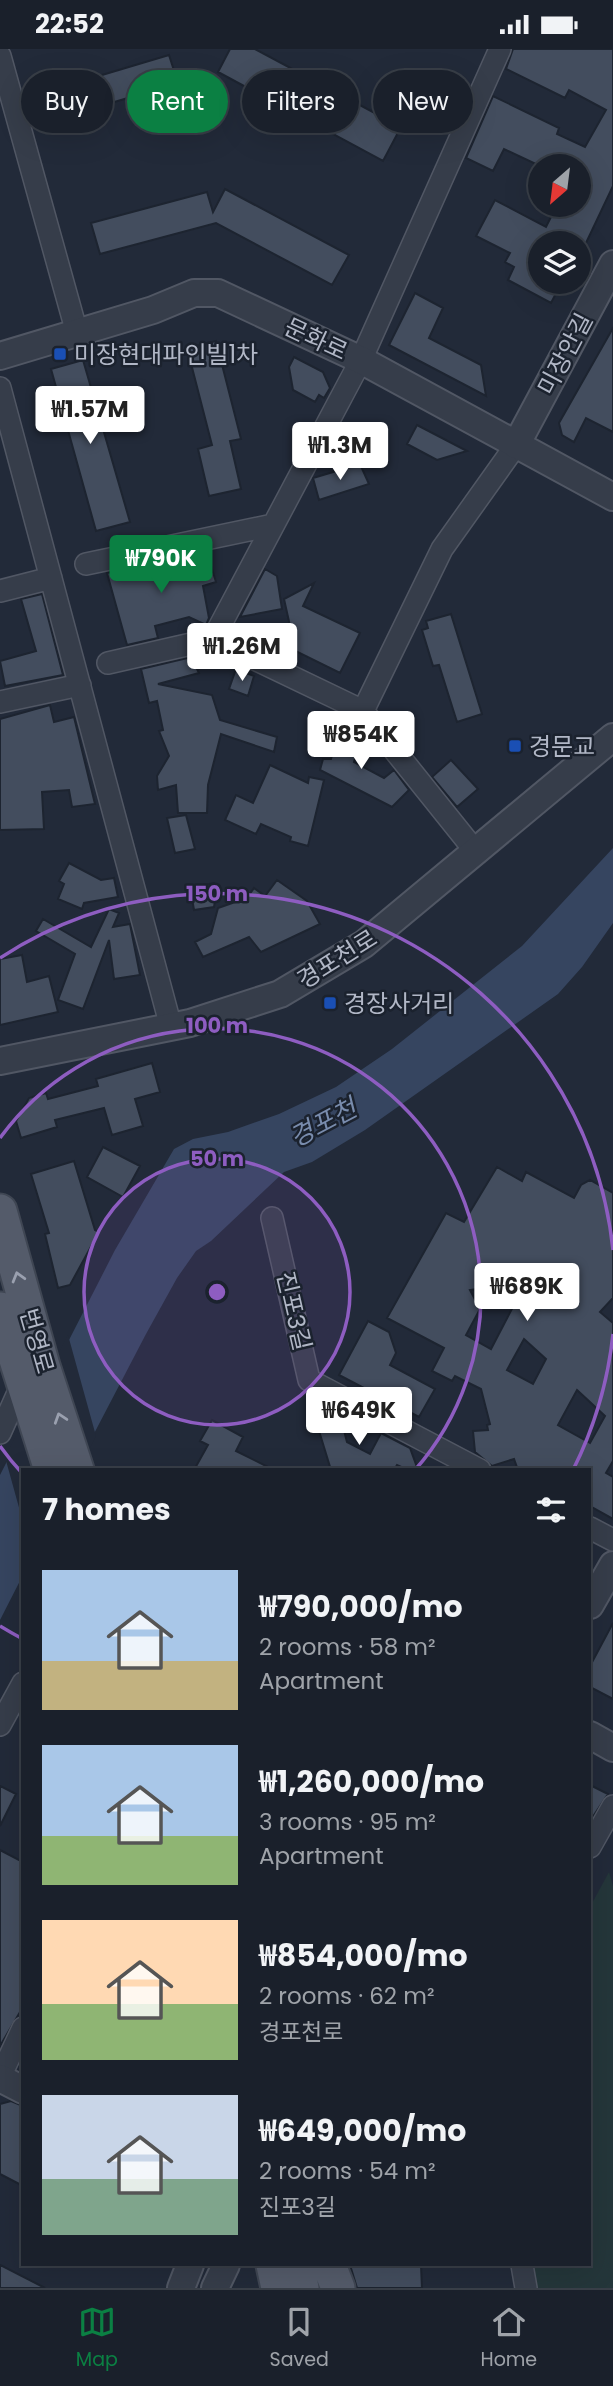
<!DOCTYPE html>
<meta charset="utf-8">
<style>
body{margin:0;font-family:Poppins,"Noto Sans KR",sans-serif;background:#232833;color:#f1f3f6;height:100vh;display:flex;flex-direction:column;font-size:26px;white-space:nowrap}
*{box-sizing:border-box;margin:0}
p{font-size:23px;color:#9fa3a9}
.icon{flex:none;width:38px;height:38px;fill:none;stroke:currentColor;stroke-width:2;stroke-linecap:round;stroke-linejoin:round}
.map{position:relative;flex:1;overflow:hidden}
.side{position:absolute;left:21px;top:1419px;width:570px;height:798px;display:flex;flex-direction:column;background:#1a202b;border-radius:0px;box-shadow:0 7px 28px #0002,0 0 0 2px #383e47}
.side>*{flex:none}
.hud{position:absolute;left:21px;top:21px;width:572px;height:63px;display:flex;gap:14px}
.needle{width:46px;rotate:208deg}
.controls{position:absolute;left:528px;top:105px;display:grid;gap:14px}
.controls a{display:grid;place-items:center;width:63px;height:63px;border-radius:50%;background:#1a202b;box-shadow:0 7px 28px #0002,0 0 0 2px #383e47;font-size:35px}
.price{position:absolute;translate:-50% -60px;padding:0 16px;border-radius:7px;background:#fff;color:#222;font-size:23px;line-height:46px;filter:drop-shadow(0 2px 4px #0008)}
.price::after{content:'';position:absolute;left:50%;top:42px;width:21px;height:16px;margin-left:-10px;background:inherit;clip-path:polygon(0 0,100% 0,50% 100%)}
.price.on{background:#0b8043;color:#fff}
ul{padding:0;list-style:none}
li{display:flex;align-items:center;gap:21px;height:175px;padding:0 21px}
li span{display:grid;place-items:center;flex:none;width:196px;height:140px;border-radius:0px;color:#555}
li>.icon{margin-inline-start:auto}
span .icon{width:84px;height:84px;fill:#fffc;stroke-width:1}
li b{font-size:30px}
h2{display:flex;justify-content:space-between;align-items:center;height:84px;padding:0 21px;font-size:30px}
.tag{padding:0 24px;border-radius:32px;background:#1a202b;box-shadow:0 7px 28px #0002,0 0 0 2px #383e47;font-size:24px;line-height:63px}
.tag.on{background:#0b8043;color:#fff}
.status{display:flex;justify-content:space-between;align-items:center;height:49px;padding:0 35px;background:#1a202b;direction:ltr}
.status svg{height:19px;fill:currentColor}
.menu{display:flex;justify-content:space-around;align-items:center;height:98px;border-top:2px solid #383e47;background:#1a202b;font-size:19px;color:#9fa3a9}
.menu a{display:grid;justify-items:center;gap:4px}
.menu .on{color:#0b8043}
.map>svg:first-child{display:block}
.green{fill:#24363a}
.water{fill:#364560}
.pier{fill:#222a39}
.building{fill:#434d5e;stroke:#1d2430;stroke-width:2;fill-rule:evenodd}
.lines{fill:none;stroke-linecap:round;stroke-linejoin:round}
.minor-casing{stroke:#515764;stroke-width:24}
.tertiary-casing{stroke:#515764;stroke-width:30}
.primary-casing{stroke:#3f4653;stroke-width:37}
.minor{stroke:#363d4a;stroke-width:21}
.tertiary{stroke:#363d4a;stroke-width:26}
.primary{stroke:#545b6a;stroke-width:33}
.oneway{stroke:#9aa0af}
.ring{fill:none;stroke:#8e5dc1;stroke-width:3.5}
.transit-dot{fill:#1a4fb4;stroke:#1b222e;stroke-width:2.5}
.labels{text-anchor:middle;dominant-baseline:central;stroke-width:5;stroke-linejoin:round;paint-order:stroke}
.street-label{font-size:24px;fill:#b1b7c6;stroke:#1b222e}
.poi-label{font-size:24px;fill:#b1b7c6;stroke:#1b222e;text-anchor:start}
.water-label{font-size:26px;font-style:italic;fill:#798cad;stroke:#1b222e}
.centre{fill:#8e5dc1;stroke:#1b222e;stroke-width:3.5}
.ring-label{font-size:21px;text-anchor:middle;font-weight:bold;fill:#8e5dc1;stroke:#1b222e;stroke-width:5;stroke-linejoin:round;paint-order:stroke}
</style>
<div class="status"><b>22:52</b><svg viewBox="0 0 49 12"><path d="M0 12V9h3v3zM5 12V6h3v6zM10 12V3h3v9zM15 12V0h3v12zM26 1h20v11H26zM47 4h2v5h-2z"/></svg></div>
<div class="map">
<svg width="613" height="2239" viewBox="0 0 613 2239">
<rect width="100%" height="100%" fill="#222a39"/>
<!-- green -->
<path class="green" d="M609 1823 613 1837V2239H534L530 2216H590V1858Z"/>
<!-- water -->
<path class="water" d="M613 799V874L582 918 558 945 365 1081 312 1113 284 1123 211 1192 196 1202 177 1229 146 1285 75 1421H23V1526L0 1571V1426L115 1201 174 1100 193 1090 228 1083 279 1065 336 1038 392 1000 522 897Z"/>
<!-- pier -->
<path class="pier" d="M68 1286 96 1387 79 1421H23V1473L5 1408Z"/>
<!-- building -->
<path class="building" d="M230 0H255L401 78 383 112 218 23Z
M513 0H613V137L586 194H541V233H562L551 254 508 231 514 218 505 213 510 204 476 187 495 151 546 178 557 156H579V117H540L504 100 493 122 466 109 493 47 559 79 557 85 585 98 606 61 569 41 565 49 506 20Z
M169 6 178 34 44 74 35 46Z
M225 140 349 206 332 236 216 174 100 205 91 174 207 143 213 163Z
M415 244 443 259 429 289 481 316 486 347 389 296Z
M613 279V383L586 369 574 393 562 386 559 374Z
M216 292 241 390 230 392 241 440 209 447 198 400 212 396 187 299Z
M294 308 323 323 330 339 324 349 319 346 315 353 293 341 289 318Z
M83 311 130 473 96 482 51 320Z
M417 376 467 402 437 411 407 395Z
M360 415 369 435 319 451 313 429Z
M207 504 216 533 203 537 209 569 206 576 189 568 155 577 158 589 127 596 107 524 167 512 168 515Z
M265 520 277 527 282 560 240 568Z
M314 534 303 557 360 584 340 624 261 585 290 577 284 550Z
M42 545 63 626 5 637 0 612 36 602 21 550Z
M451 565 482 665 457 673 439 616 433 617 422 581 428 579 426 572Z
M200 606 204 618 197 620 199 624 158 635 212 646 220 671 277 688 274 703 221 685 208 736 207 764H178L176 736 158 741 157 727 169 707 159 682 163 681 157 652 149 654 141 620Z
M236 620 254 627 248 647 229 640Z
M50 656 54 673 74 668 95 755 72 758 69 741 42 743 44 780 0 781V670Z
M340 677 363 684 354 713 384 729 394 721 409 741 392 758 320 721 323 710H331Z
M451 711 478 740 457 758 432 728Z
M270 716 308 734 309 728 324 731 308 797 290 792 291 788 261 775 256 785 225 771 236 746 253 754Z
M186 766 195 800 175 804 167 769Z
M69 814 101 831 114 829 118 848 84 854 82 860 58 850 64 835 59 832Z
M277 831 307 852 320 875 261 903 249 888 203 908 195 893 211 885 218 859 247 849 254 839 265 847Z
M214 834 217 841 214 858 194 861 190 838Z
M109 860 119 864 113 878 130 875 140 926 114 930 109 891 83 960 58 951 75 905 36 882 43 870 91 898Z
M22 906 27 933 49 927 58 963 0 976V910Z
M152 1014 160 1043 135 1050 143 1077 112 1086 104 1059 55 1071 57 1078 21 1089 16 1072 29 1049 46 1044 48 1050 98 1037 96 1030Z
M103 1098 140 1117 123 1148 87 1128Z
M74 1112 95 1181 99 1183 70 1236 58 1239 45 1185 49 1184 31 1125Z
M497 1118 522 1132 526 1123 574 1149 581 1136 590 1131 613 1144V1249L600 1263 613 1274V1412L606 1424 613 1428V1470L590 1457V1421H518L514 1410 492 1417 475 1403 473 1382 488 1381 487 1376 490 1375 481 1340 455 1327 452 1332 432 1322 444 1299 387 1269 446 1164 464 1173ZM526 1233 491 1300 466 1286 480 1260 470 1241ZM524 1290 546 1310 533 1335 507 1321ZM577 1341 605 1367 590 1394 558 1376Z
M368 1272 389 1283 396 1304 390 1316 435 1340 419 1368 339 1326Z
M328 1356 339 1362 347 1393 370 1405 381 1384 410 1399 418 1421H408L397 1416 394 1421H331L312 1359Z
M212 1371 243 1388 236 1402 274 1421H194L208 1396 200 1392Z
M613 1574V1650L590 1638V1617Z
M590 1736 608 1745 590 1772Z
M0 1737 16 1745 0 1777Z
M0 1801 23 1813V1958L0 1997Z
M11 2052 23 2057V2137L0 2125V2055Z
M0 2216 45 2239H0Z
M350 2216H421L422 2239H357Z"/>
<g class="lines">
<defs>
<path id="minor" d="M0 7 77 284
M0 339 171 978
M86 515 273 476
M0 542 51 529
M108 614 213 590
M0 653 80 636
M363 662 442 500 516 396
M476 803 363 662 213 590 361 311 500 0
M272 1169 309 1331 480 1421
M0 1384 22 1335
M590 1479 613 1491
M0 1676 23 1634
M590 1798 613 1757
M0 2028 23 1979
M522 2216 526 2239"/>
<path id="tertiary" d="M0 307 153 261 194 244H218L361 311 613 448
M516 396 613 215
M0 1012 190 974 280 945 364 895 613 688
M590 1556 613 1516
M590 1686 613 1699
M0 2029 23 2041
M181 2239 190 2216
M215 2239 226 2216"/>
<path id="primary" d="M0 1162 43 1317 77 1421
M0 1260 51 1421
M273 2216 278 2239
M297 2216 302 2239
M329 2216 338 2239"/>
</defs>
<!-- minor casing -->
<use href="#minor" class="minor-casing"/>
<!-- tertiary casing -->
<use href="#tertiary" class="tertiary-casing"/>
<!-- primary casing -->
<use href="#primary" class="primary-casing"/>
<!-- minor -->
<use href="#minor" class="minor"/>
<!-- tertiary -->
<use href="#tertiary" class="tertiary"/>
<!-- primary -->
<use href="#primary" class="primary"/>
</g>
<!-- one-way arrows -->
<defs><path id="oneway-chevron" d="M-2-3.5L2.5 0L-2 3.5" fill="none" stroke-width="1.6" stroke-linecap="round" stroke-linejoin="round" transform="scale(1.75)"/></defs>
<g class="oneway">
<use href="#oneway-chevron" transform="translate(18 1228) rotate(-106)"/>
<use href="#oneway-chevron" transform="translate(60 1369) rotate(-108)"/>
</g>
<!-- distance rings -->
<circle cx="217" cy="1243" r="133" fill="#8e5dc1" fill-opacity=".12"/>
<g class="ring">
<circle cx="217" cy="1243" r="133"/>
<path d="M22 1424A266 266 0 0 1 0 1397M0 1089A266 266 0 1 1 415 1421"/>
<path d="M613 1285A398 398 0 0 1 573 1421M21 1589A398 398 0 0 1 0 1577M0 909A398 398 0 0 1 613 1201"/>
</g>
<!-- markers -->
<g class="transit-dot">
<rect x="53" y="298" width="14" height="14" rx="3.5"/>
<rect x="508" y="690" width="14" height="14" rx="3.5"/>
<rect x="323" y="947" width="14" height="14" rx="3.5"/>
</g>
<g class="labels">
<!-- street labels -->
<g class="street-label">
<text transform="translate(316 290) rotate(25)">문화로</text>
<text transform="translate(565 305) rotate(-62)">미장안길</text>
<text transform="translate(337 910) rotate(-32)">경포천로</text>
<text transform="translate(294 1262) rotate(77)">진포3길</text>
<text transform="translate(37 1292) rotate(74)">번영로</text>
</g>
<!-- poi labels -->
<g class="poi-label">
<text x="74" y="305">미장현대파인빌1차</text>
<text x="529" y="697">경문교</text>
<text x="344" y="954">경장사거리</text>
</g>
<!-- water labels -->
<g class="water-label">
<text transform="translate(323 1074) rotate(-28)">경포천</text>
</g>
</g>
<circle cx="217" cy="1243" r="10" class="centre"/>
<g class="ring-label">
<text x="217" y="852">150 m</text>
<text x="217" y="984">100 m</text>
<text x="217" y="1117">50 m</text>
</g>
</svg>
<div class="controls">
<a><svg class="needle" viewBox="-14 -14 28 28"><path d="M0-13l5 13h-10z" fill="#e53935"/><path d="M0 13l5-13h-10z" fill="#9fa3a9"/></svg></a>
<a><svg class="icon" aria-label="layers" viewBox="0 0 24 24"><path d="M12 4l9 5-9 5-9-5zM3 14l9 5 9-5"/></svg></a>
</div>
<b class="price" style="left:90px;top:397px">₩1.57M</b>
<b class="price" style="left:340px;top:433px">₩1.3M</b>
<b class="price on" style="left:161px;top:546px">₩790K</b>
<b class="price" style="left:242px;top:634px">₩1.26M</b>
<b class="price" style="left:361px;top:722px">₩854K</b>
<b class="price" style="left:527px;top:1274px">₩689K</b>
<b class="price" style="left:359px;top:1398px">₩649K</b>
<div class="hud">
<a class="tag">Buy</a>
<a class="tag on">Rent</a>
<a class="tag">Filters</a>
<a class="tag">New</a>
</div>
<section class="side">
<h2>7 homes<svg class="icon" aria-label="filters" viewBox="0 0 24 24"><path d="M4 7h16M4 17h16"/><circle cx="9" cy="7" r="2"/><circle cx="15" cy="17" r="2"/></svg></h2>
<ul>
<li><span style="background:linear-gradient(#a9c7e8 65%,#c2b280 0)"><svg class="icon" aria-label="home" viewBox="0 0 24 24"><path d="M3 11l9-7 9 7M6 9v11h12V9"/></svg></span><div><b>₩790,000/mo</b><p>2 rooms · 58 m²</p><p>Apartment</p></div></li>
<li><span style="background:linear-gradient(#a9c7e8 65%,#8fb573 0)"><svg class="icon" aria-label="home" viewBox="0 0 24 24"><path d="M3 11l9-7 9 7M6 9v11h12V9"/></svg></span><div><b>₩1,260,000/mo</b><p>3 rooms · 95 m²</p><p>Apartment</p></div></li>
<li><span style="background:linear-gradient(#ffd9b3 60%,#8fb573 0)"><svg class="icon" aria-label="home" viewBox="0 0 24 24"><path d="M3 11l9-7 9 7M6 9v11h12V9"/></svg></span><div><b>₩854,000/mo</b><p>2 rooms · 62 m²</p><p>경포천로</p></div></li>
<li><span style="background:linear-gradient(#c9d6e8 60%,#7fa58c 0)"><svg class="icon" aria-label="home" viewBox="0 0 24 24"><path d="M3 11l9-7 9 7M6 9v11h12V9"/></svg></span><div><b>₩649,000/mo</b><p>2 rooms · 54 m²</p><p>진포3길</p></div></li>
</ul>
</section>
</div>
<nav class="menu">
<a class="on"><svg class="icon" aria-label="map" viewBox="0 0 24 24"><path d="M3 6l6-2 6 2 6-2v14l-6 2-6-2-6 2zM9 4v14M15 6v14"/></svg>Map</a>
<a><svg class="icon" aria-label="saved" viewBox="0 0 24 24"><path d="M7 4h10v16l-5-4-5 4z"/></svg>Saved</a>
<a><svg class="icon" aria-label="home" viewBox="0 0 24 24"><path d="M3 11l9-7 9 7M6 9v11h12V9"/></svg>Home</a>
</nav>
